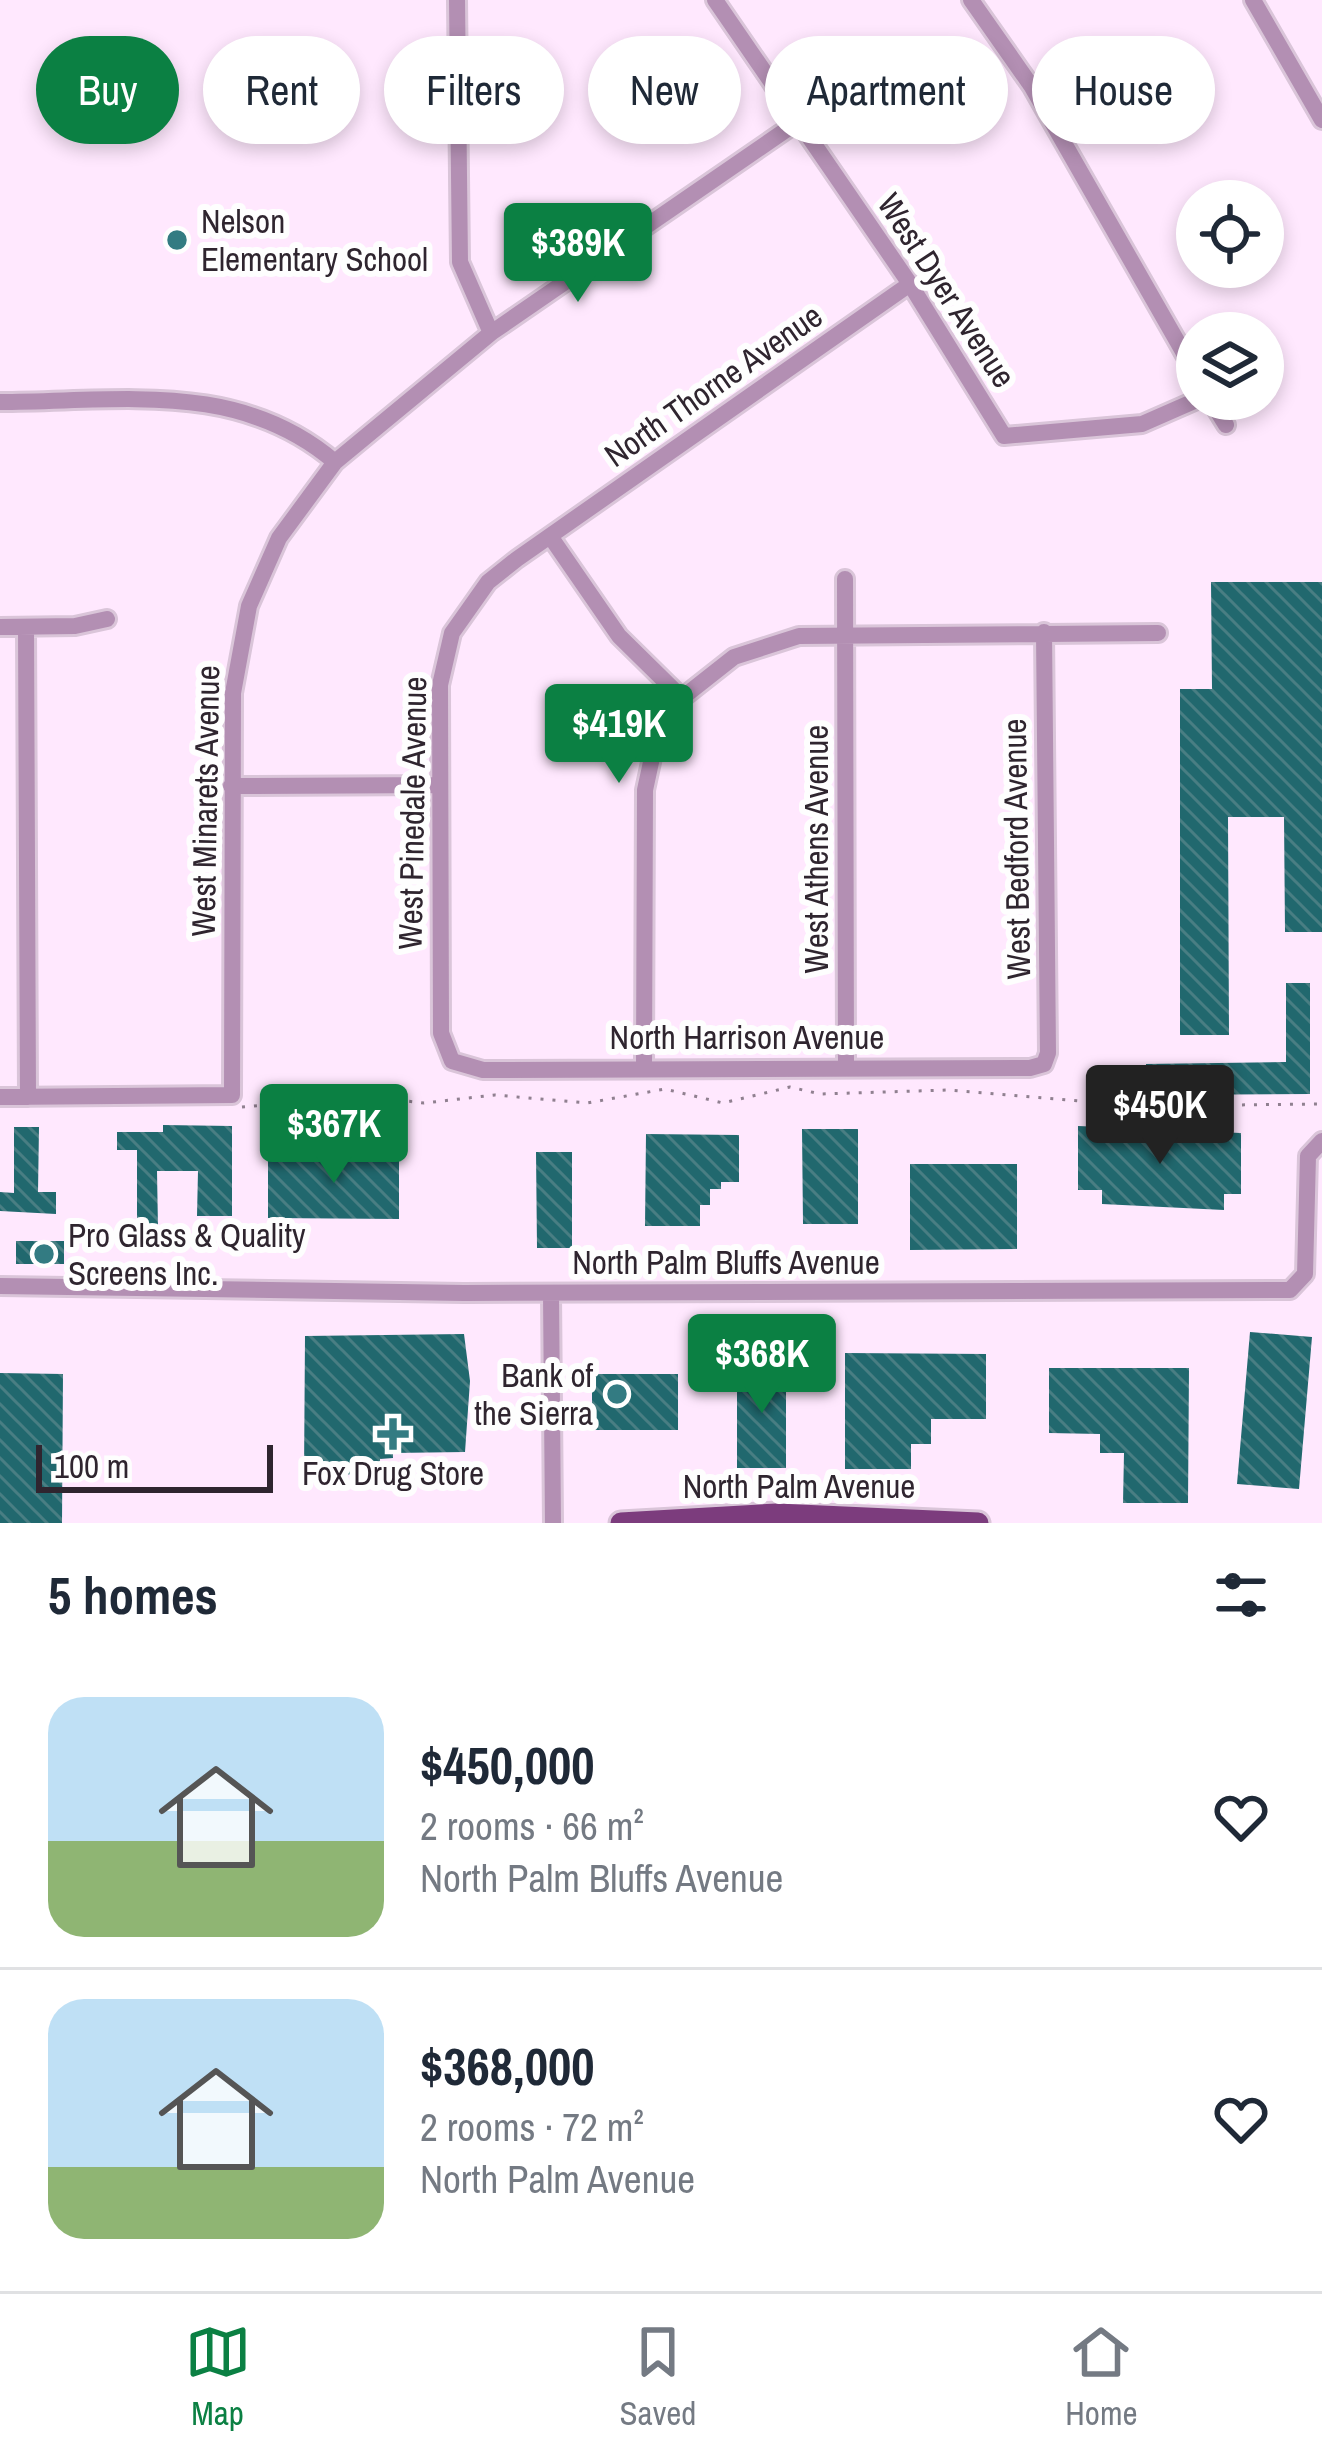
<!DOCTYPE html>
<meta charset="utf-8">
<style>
body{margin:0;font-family:"Archivo Narrow",sans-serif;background:#f2f2f3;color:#1f2937;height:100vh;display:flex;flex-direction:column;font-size:45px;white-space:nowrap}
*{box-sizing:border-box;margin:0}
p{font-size:39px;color:#747a83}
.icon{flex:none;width:66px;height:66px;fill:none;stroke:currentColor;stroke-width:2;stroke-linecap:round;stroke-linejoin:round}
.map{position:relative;height:1523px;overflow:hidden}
.side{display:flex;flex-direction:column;background:#fff;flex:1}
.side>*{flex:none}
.hud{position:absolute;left:36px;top:36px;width:1251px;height:108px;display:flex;gap:24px}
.fabs{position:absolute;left:1176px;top:180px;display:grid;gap:24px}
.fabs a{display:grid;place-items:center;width:108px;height:108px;border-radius:50%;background:#fff;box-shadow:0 6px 18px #0003;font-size:60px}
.scale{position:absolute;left:36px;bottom:30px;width:237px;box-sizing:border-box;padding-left:12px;border:6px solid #2f252f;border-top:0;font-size:33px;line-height:42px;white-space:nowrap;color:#2f252f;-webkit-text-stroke:9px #fefefe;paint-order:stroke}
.price{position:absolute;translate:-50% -102px;padding:0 27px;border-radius:12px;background:#0b8043;color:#fff;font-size:39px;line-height:78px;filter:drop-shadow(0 3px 6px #0008)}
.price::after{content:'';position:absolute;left:50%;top:72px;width:36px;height:27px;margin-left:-18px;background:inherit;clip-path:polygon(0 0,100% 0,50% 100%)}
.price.current{background:#222;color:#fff}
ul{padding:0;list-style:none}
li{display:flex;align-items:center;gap:36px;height:300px;padding:0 48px}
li+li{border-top:3px solid #e0e1e3}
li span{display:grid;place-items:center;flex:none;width:336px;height:240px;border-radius:36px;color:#555}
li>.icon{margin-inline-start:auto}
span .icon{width:144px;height:144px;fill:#fffc;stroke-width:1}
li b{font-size:51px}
h2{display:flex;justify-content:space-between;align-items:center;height:144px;padding:0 48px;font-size:51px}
.pill{padding:0 42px;border-radius:54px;background:#fff;box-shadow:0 6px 18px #0003;font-size:42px;line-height:108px}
.pill.current{background:#0b8043;color:#fff}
.tab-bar{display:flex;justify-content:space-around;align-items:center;height:168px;border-top:3px solid #e0e1e3;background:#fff;font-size:33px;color:#747a83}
.tab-bar a{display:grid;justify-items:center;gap:6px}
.tab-bar .current{color:#0b8043}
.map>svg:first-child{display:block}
.building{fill:url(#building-back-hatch)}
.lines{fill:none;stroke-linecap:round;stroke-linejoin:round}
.minor-casing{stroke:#dac5d9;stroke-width:22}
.major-casing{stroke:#dac5d9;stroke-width:27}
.path{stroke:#908090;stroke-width:3;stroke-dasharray:3 9;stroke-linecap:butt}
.minor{stroke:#b38fb3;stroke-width:16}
.major{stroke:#7c3c7d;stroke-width:21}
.poi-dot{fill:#337b82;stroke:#fefefe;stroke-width:4.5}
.labels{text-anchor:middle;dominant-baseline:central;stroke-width:12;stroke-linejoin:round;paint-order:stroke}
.poi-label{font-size:33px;fill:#2f252f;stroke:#fefefe;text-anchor:start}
.street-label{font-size:33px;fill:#2f252f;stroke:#fefefe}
</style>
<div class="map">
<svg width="1322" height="1523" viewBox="0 0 1322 1523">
<defs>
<pattern id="building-back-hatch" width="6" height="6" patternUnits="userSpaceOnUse" patternTransform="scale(3)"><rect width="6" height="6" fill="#21686e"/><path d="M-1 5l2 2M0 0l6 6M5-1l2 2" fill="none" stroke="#497e83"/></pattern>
</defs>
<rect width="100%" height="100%" fill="#ffe8fe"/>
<!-- building -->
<path class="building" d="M1211 582H1322V932H1285L1284 817H1228L1229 1035H1180V689H1212Z
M1286 983H1310V1094L1146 1095V1064L1286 1062Z
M163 1125 232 1126V1216H197L198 1171H157L158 1229 137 1230V1150H117V1132H163Z
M1078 1126 1241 1133V1194H1224V1210L1102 1204V1190H1078Z
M14 1127H39L38 1192H56V1214L0 1211V1192L14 1193Z
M802 1129H858V1224H803Z
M646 1134 739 1135V1182H721V1189H710V1205H700V1226H645Z
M536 1152H572V1248H537Z
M268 1154H399V1219L268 1218Z
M910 1164H1017V1249L910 1250Z
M16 1241H64V1264H16Z
M1250 1332 1312 1337 1299 1489 1237 1484Z
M464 1334 470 1381 465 1452 393 1453V1458L380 1459V1474L304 1475 305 1336Z
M845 1353 986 1354V1419H931V1444H911V1469H845Z
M737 1363H786V1468H737Z
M1049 1368H1189L1188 1503H1123L1124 1453H1100V1434L1049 1433Z
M0 1373 63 1374 62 1523H0Z
M592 1374H678V1430H592Z"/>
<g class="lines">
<defs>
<path id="minor" d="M457 0 460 262 491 333
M715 0 910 284 1004 436 1142 424 1199 399
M971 0 1032 87 1197 376
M1253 0 1322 120
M457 83 503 82
M910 284 517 559 488 582 452 633 440 685 441 1033 452 1061 483 1070 1030 1068 1044 1064 1048 1053 1044 632
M1210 399 1226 425
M0 402C119 402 238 379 335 462
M550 536 619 636 682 698 653 753 645 790 644 1068
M845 579 846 1066
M0 627 75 626 107 619
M26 627 28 1097
M682 698 734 657 799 636 1158 633
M231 786 439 785
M0 1097 232 1095 233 693 249 606 279 538 335 462 491 333 799 121
M0 1286 464 1293 1290 1290 1305 1274 1308 1156 1322 1141
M551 1293 553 1523"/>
<path id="major" d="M621 1523 777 1514 978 1523"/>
</defs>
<!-- minor casing -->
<use href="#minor" class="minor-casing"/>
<!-- major casing -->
<use href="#major" class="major-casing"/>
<!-- path -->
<path class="path" d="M242 1107 363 1096 424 1103 495 1095 587 1103 665 1089 723 1103 790 1087 820 1094 948 1090 1141 1106 1322 1104"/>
<!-- minor -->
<use href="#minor" class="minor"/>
<!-- major -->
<use href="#major" class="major"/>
</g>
<!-- markers -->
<g class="poi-dot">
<circle cx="177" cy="240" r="12"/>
<circle cx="44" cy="1254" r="12"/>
<circle cx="617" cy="1394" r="12"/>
<path d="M387 1416h12v12h12v12h-12v12h-12v-12h-12v-12h12z"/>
</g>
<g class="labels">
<!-- poi labels -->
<g class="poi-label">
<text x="201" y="221">Nelson<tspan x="201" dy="38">Elementary School</tspan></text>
<text x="68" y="1235">Pro Glass &amp; Quality<tspan x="68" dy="38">Screens Inc.</tspan></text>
<text x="593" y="1375" text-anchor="end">Bank of<tspan x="593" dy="38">the Sierra</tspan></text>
<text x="393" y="1473" text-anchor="middle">Fox Drug Store</text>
</g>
<!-- street labels -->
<g class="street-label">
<text transform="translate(947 290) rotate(57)">West Dyer Avenue</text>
<text transform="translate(713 385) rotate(-35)">North Thorne Avenue</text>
<text transform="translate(205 801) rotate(-89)">West Minarets Avenue</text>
<text transform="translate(412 813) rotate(-89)">West Pinedale Avenue</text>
<text transform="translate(816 849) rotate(-90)">West Athens Avenue</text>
<text transform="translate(1016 849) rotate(-91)">West Bedford Avenue</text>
<text x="747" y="1037">North Harrison Avenue</text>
<text x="726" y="1262">North Palm Bluffs Avenue</text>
<text x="799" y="1486">North Palm Avenue</text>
</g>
</g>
</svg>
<div class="fabs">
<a><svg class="icon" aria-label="locate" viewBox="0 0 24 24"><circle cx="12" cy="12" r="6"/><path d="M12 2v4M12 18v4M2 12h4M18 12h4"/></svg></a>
<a><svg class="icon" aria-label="layers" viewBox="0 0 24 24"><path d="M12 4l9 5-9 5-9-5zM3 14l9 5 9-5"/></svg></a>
</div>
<div class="scale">100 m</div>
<b class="price" style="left:578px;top:305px">$389K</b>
<b class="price" style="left:619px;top:786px">$419K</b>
<b class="price current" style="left:1160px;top:1167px">$450K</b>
<b class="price" style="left:334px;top:1186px">$367K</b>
<b class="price" style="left:762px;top:1416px">$368K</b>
<div class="hud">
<a class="pill current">Buy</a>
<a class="pill">Rent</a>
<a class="pill">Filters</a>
<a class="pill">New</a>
<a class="pill">Apartment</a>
<a class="pill">House</a>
</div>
</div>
<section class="side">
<h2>5 homes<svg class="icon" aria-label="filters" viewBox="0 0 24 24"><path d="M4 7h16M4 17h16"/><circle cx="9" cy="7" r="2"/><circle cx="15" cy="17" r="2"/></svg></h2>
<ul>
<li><span style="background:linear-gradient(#bfe0f5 60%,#8fb573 0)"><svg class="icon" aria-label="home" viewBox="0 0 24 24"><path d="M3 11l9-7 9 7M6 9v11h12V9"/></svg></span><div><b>$450,000</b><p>2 rooms · 66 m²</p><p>North Palm Bluffs Avenue</p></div><svg class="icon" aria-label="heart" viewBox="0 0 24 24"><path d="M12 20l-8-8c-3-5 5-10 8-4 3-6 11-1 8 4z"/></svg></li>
<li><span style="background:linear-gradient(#bfe0f5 70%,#8fb573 0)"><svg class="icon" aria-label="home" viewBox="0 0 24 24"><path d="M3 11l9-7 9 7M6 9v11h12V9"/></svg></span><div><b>$368,000</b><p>2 rooms · 72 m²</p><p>North Palm Avenue</p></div><svg class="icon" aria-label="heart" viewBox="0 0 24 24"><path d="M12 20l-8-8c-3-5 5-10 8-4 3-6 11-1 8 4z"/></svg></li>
</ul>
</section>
<nav class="tab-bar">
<a class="current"><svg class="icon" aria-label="map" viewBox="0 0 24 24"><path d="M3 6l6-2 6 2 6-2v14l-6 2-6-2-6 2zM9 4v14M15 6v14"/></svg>Map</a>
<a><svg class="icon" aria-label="saved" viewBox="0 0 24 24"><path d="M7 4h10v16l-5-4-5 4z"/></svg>Saved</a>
<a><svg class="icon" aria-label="home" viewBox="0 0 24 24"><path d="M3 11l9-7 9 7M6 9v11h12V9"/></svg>Home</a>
</nav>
